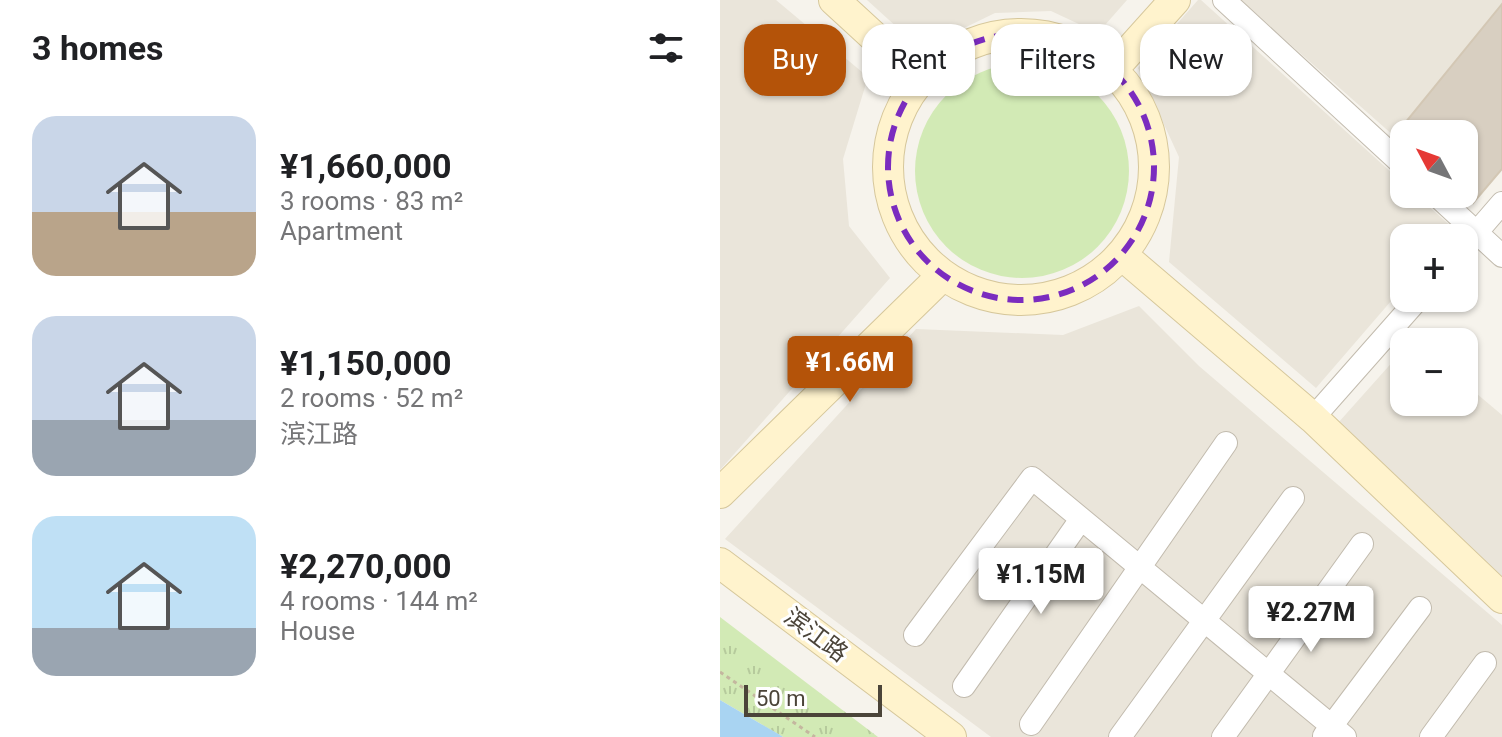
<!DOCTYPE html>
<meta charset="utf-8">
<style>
body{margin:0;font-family:Roboto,"Noto Sans SC",sans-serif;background:#f2f2f2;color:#202124;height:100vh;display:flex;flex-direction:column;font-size:30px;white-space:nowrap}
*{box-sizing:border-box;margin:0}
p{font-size:26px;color:#757577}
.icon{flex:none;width:44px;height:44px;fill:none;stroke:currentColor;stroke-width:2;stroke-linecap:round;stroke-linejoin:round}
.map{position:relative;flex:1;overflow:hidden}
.side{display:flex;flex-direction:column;background:#fff;width:720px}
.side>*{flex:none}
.hud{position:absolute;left:24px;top:24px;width:638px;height:72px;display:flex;gap:16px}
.needle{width:52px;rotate:311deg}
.buttons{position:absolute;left:670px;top:120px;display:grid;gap:16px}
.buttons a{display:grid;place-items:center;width:88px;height:88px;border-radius:16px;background:#fff;box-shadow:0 2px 6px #0004;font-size:40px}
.scale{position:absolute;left:24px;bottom:20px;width:138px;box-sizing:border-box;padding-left:8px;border:4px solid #4b4439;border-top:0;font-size:22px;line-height:28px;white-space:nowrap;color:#4b4439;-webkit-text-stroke:6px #fff;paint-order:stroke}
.price{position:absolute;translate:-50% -68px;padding:0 18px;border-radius:8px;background:#fff;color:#222;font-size:26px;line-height:52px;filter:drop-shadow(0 2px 4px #0008)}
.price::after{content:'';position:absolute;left:50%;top:48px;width:24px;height:18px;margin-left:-12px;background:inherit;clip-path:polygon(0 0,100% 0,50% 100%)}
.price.current{background:#b45309;color:#fff}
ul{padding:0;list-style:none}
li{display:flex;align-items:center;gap:24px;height:200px;padding:0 32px}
li span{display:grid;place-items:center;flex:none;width:224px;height:160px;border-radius:24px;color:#555}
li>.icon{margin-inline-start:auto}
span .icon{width:96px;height:96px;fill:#fffc;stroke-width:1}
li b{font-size:34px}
h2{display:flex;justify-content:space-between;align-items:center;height:96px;padding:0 32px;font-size:34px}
.pill{padding:0 28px;border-radius:24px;background:#fff;box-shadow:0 2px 6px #0004;font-size:28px;line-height:72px}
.pill.current{background:#b45309;color:#fff}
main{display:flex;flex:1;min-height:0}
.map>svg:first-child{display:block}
.residential{fill:#eae5da}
.grass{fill:url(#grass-tufts)}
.garden{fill:#d2eab5}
.water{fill:#a9d4f2}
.building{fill:#d8cfc1;stroke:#d3c7b4;stroke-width:2}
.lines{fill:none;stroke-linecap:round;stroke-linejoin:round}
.street-casing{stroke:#c2bbae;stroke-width:24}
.secondary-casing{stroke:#d6c79b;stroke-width:32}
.path{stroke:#c4b79f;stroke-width:3;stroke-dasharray:4 4;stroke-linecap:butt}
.street{stroke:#fff;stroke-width:22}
.secondary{stroke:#fff3cd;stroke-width:30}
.marked{fill:none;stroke:#7b2cbf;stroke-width:6;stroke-dasharray:16 10;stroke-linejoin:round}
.labels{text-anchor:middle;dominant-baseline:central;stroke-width:6;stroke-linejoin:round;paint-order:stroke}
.street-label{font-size:24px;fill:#4b4439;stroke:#fff}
</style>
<main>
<section class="side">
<h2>3 homes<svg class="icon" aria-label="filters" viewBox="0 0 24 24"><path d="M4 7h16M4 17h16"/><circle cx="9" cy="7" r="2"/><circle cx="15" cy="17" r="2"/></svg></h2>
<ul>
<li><span style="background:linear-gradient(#c9d6e8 60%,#b9a48a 0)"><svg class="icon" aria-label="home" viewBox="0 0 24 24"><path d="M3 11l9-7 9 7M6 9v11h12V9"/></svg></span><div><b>¥1,660,000</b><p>3 rooms · 83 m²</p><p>Apartment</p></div></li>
<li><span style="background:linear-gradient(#c9d6e8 65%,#9aa5b1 0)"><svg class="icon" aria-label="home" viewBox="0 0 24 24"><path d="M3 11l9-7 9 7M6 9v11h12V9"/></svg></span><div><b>¥1,150,000</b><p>2 rooms · 52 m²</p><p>滨江路</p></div></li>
<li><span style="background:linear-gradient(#bfe0f5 70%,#9aa5b1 0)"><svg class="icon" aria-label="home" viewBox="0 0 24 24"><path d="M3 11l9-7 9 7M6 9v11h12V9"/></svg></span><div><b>¥2,270,000</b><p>4 rooms · 144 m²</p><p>House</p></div></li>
</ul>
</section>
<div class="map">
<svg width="782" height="737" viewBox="0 0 782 737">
<defs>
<pattern id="grass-tufts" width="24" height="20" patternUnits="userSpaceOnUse" patternTransform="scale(2)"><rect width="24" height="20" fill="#d2eab5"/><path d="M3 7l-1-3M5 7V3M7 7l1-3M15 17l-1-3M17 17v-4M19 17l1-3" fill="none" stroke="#b6ca9c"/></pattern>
</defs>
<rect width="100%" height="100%" fill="#f6f3ec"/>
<!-- residential -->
<path class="residential" d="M0 0H56L148 77 123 159 129 226 170 278 0 470Z
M147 0H407L378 33 331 11 275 13 201 49Z
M478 0H481L684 184V194H695L734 229 726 238H684V286L596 388 449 262 459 157 418 68Z
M520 0H782V4L674 136Z
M419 306 479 366 782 625V737H271L5 539 196 329 343 335Z
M684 349V402H744V383L782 415V578L618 423Z"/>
<!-- grass -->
<path class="grass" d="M0 617 158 737H63L0 700Z"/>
<!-- garden -->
<path class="garden" d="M195 171a107 107 0 1 1 214 0a107 107 0 1 1-214 0Z"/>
<!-- water -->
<path class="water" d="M0 700 60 735 63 737H0Z"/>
<!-- building -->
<path class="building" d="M782 4V169L753 203 744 196V134H676Z"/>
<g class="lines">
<defs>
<path id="street" d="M504 0 684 166
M715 194 782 256
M744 247 782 203
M593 418 699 298
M195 635 312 478 625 737
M244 686 361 519
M311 724 506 443
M604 736 700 608
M400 737 573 498
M503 737 642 544
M711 737 765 663"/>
<path id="secondary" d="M114 0 200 79
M168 167a133 133 0 1 1 266 0a133 133 0 1 1-266 0Z
M393 69 455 0
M402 255 593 418 782 598
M0 493 222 276
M0 563 231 737"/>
</defs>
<!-- street casing -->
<use href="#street" class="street-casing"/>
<!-- secondary casing -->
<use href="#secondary" class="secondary-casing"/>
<!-- path -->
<path class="path" d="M0 672 95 737"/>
<!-- street -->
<use href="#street" class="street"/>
<!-- secondary -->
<use href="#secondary" class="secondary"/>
</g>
<!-- marked area -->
<path class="marked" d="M168 167a133 133 0 1 1 266 0a133 133 0 1 1-266 0Z"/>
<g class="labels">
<!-- street labels -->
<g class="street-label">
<text transform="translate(96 635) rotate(37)">滨江路</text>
</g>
</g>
</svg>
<div class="buttons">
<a><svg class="needle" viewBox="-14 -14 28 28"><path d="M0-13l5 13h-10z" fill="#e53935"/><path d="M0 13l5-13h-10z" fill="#757577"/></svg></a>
<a>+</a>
<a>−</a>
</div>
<div class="scale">50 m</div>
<b class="price current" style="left:130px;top:404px">¥1.66M</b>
<b class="price" style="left:321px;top:616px">¥1.15M</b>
<b class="price" style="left:591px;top:654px">¥2.27M</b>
<div class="hud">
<a class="pill current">Buy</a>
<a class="pill">Rent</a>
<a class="pill">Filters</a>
<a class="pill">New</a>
</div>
</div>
</main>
